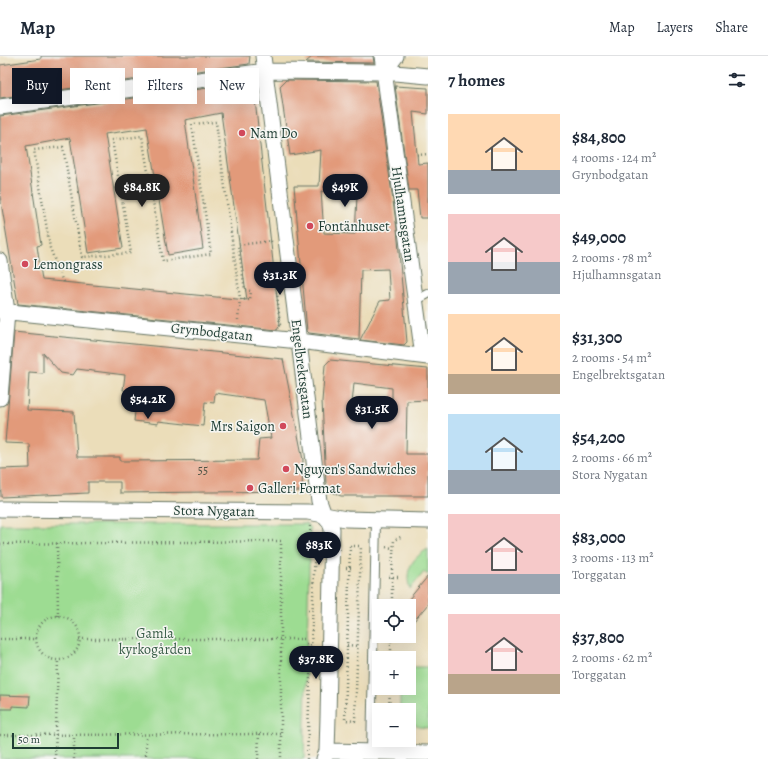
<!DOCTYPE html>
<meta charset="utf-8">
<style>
body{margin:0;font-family:Alegreya,serif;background:#f6f6f7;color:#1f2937;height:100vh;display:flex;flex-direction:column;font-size:15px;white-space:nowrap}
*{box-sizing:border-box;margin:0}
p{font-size:13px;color:#747a83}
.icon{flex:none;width:22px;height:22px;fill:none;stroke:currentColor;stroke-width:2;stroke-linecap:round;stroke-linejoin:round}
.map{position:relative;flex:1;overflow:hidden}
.sheet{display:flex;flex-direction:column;background:#fff;width:340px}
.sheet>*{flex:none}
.banner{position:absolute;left:12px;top:12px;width:356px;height:36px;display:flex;gap:8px}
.tools{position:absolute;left:372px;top:543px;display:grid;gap:8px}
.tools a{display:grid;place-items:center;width:44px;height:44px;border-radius:0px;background:#fff;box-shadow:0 4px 16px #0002;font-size:20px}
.scale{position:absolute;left:12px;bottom:10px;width:107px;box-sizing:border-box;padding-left:4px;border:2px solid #1f3d34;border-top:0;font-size:11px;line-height:14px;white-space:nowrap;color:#1f3d34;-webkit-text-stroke:3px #f6f6f2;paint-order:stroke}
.price{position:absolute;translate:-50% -34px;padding:0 9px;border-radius:14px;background:#111827;color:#fff;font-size:13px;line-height:26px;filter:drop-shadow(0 1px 2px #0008)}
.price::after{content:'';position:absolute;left:50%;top:24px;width:12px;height:9px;margin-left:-6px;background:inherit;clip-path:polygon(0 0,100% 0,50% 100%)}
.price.active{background:#222;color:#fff}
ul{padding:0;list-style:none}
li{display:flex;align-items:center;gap:12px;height:100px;padding:0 20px}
li span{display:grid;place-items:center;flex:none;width:112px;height:80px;border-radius:0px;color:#555}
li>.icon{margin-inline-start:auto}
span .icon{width:48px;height:48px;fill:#fffc;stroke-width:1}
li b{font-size:17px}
h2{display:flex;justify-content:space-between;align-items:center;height:48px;padding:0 20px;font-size:17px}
.pill{padding:0 14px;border-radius:0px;background:#fff;box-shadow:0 4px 16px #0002;font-size:14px;line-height:36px}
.pill.active{background:#111827;color:#fff}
header{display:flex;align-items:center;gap:24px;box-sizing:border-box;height:56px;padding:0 20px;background:#fff;border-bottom:1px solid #e0e1e3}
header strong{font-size:19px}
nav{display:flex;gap:22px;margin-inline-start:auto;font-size:14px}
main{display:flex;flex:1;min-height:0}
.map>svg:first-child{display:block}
.green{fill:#9ddc92;stroke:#5e8c63}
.building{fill:#e29a7a;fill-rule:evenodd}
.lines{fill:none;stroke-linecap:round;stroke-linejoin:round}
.lane-casing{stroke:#667563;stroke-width:10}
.street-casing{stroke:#667563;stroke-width:17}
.path{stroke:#667563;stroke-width:2.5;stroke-dasharray:1 3;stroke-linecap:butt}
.lane{stroke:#fff;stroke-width:8}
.street{stroke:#fff;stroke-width:15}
.poi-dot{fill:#d1495b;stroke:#f6f6f2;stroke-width:1.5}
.labels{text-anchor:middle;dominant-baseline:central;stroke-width:3;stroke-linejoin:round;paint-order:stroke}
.number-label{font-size:12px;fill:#505446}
.poi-label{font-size:14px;fill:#1f3d34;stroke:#f6f6f2;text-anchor:start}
.street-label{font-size:14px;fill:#1f3d34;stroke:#f6f6f2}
.park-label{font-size:14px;fill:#385d47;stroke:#f6f6f2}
</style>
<header>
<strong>Map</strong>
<nav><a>Map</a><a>Layers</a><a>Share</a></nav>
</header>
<main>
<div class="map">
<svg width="428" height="703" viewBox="0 0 428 703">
<rect width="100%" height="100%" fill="#f6f6f2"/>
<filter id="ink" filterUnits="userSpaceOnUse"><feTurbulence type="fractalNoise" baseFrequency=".025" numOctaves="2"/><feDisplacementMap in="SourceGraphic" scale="8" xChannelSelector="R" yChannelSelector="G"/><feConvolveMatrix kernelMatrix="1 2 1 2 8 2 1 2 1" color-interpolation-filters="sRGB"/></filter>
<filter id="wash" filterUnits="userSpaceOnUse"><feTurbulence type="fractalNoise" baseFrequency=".012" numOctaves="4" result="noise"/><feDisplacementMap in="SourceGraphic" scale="16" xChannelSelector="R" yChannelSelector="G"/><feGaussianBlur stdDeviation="0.9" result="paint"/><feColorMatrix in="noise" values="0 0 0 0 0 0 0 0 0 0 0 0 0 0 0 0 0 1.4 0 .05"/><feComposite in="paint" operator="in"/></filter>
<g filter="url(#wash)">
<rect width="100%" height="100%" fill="#ebddb9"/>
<!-- green -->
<path class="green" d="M0 468H306L310 472 304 703H0Z
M428 493V519L424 516 410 533C404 515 412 502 428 493Z
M409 611H428V672L419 671 409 665V654H400V632H409Z"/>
<g id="blocks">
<!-- building -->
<path class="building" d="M41 0H250L249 8 0 42V9L41 3Z
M313 0H373L374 7 306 6Z
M286 24 376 25 397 173 407 286 404 289 360 284 380 245 390 244 388 213 361 214 359 283 309 277 307 275 294 130H319L321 94 290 99 280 30ZM321 135 357 140 355 178 324 177Z
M253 26 280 269 277 274 18 248 0 140V60ZM221 57 247 244 42 224 37 190 41 189 26 90 70 82 88 197 123 192 105 78 147 72 168 199 203 193 185 64Z
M395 30 428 32V58L413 56 418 108 428 107V162H420L417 134H409Z
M14 276 283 303 303 404 302 435 120 437V426H88V437L1 441 0 413 30 412 29 388 5 387ZM43 297 61 317 73 319 77 313 125 319 123 334 137 337 134 365 158 368V365L203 370 205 346 214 347 215 337 264 344 271 382 259 383 257 404 120 405V401H77L74 356 27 354 29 316 43 317Z
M330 304 428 313V344L407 345 406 398H428V440H341L330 435 326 427 322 345 325 309ZM354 327 392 332V362L351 359Z
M428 520V548L409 571V543Z
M0 639 30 640 29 651 12 650V653H0Z"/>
</g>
</g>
<g filter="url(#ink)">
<use href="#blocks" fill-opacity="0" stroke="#667563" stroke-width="1"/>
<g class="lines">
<defs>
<path id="lane" d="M415 245 428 238
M371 696 376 465"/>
<path id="street" d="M263 0 319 445 324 459 330 466 332 473 328 661 327 695 324 703
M382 0 423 300
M384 16 396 0
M0 51 266 15 384 16 428 20
M0 205 7 256 0 342
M0 255 299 285 428 301
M0 453 308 456 346 463 428 465
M327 695 428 697"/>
</defs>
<!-- lane casing -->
<use href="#lane" class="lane-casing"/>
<!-- street casing -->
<use href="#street" class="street-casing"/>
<!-- path -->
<path class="path" d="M417 99 428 98
M63 226 50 192 34 94 63 91 82 201 131 197 112 84 142 80 163 205 211 198 192 68 216 66 240 243 238 264
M277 236 280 269
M240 243 250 244 251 235 245 234 238 189 271 185 272 187
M310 470 311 489H315
M57 487 58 560
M0 488 281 485V703
M350 490 345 664 355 665 361 490
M350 490H361
M386 491 393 492
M346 512H353
M389 521H398
M392 550V514L394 484 403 480
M308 554H315
M36 582a22 22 0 1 1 44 0a22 22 0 1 1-44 0Z
M0 583H36
M79 583H307
M306 588 314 589
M347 589 358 590
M391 602V580
M389 654 390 632
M0 679 281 678
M55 703 58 604
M74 703V679
M146 703V679
M258 703 259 678
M307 703 315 489"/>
<!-- lane -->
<use href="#lane" class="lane"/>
<!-- street -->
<use href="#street" class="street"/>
</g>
</g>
<!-- markers -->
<g class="poi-dot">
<circle cx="242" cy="77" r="4"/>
<circle cx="310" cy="170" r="4"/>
<circle cx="25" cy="208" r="4"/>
<circle cx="283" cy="370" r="4"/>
<circle cx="286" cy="413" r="4"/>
<circle cx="250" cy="432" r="4"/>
</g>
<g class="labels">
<!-- number labels -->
<g class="number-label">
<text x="203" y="414">55</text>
</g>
<!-- poi labels -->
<g class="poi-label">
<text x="250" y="77">Nam Do</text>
<text x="318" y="170">Fontänhuset</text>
<text x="33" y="208">Lemongrass</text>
<text x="275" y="370" text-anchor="end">Mrs Saigon</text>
<text x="294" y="413">Nguyen's Sandwiches</text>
<text x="258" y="432">Galleri Format</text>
</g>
<!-- street labels -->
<g class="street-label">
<text transform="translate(403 158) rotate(82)">Hjulhamnsgatan</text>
<text transform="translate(212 276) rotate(6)">Grynbodgatan</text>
<text transform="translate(302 313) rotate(83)">Engelbrektsgatan</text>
<text transform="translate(214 455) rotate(1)">Stora Nygatan</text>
</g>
<!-- park labels -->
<g class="park-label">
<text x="155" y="577">Gamla<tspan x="155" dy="16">kyrkogården</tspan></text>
</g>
</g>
</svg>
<div class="tools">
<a><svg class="icon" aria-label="locate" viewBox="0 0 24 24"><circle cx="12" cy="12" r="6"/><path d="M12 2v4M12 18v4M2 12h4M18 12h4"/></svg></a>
<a>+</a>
<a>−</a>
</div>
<div class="scale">50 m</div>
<b class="price active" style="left:142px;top:152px">$84.8K</b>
<b class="price" style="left:345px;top:152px">$49K</b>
<b class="price" style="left:280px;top:240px">$31.3K</b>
<b class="price" style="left:148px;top:364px">$54.2K</b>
<b class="price" style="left:372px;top:374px">$31.5K</b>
<b class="price" style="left:319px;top:510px">$83K</b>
<b class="price" style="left:316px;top:624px">$37.8K</b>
<div class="banner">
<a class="pill active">Buy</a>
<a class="pill">Rent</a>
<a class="pill">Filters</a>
<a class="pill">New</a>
</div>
</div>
<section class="sheet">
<h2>7 homes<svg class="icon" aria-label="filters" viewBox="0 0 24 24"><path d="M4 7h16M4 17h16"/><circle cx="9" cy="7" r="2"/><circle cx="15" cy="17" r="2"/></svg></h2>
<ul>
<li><span style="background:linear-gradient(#ffd9b3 70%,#9aa5b1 0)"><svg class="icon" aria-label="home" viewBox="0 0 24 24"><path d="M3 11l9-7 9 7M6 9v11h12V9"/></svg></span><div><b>$84,800</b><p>4 rooms · 124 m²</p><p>Grynbodgatan</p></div></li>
<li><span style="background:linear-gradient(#f6c9c9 60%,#9aa5b1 0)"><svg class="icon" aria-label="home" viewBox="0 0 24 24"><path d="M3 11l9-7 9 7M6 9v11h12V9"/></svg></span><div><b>$49,000</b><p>2 rooms · 78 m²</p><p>Hjulhamnsgatan</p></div></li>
<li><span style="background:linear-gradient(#ffd9b3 75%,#b9a48a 0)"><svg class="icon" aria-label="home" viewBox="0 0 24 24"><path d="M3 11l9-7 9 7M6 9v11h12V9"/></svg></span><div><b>$31,300</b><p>2 rooms · 54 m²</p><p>Engelbrektsgatan</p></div></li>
<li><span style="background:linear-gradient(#bfe0f5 70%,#9aa5b1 0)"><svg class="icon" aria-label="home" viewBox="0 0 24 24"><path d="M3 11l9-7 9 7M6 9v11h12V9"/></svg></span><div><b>$54,200</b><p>2 rooms · 66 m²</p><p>Stora Nygatan</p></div></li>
<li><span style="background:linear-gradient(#f6c9c9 75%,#9aa5b1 0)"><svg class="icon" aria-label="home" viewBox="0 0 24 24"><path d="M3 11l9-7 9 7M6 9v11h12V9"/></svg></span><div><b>$83,000</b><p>3 rooms · 113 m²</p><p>Torggatan</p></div></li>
<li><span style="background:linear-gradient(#f6c9c9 75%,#b9a48a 0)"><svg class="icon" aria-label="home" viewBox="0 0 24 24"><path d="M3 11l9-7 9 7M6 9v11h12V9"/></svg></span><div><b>$37,800</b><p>2 rooms · 62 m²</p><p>Torggatan</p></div></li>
</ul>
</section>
</main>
